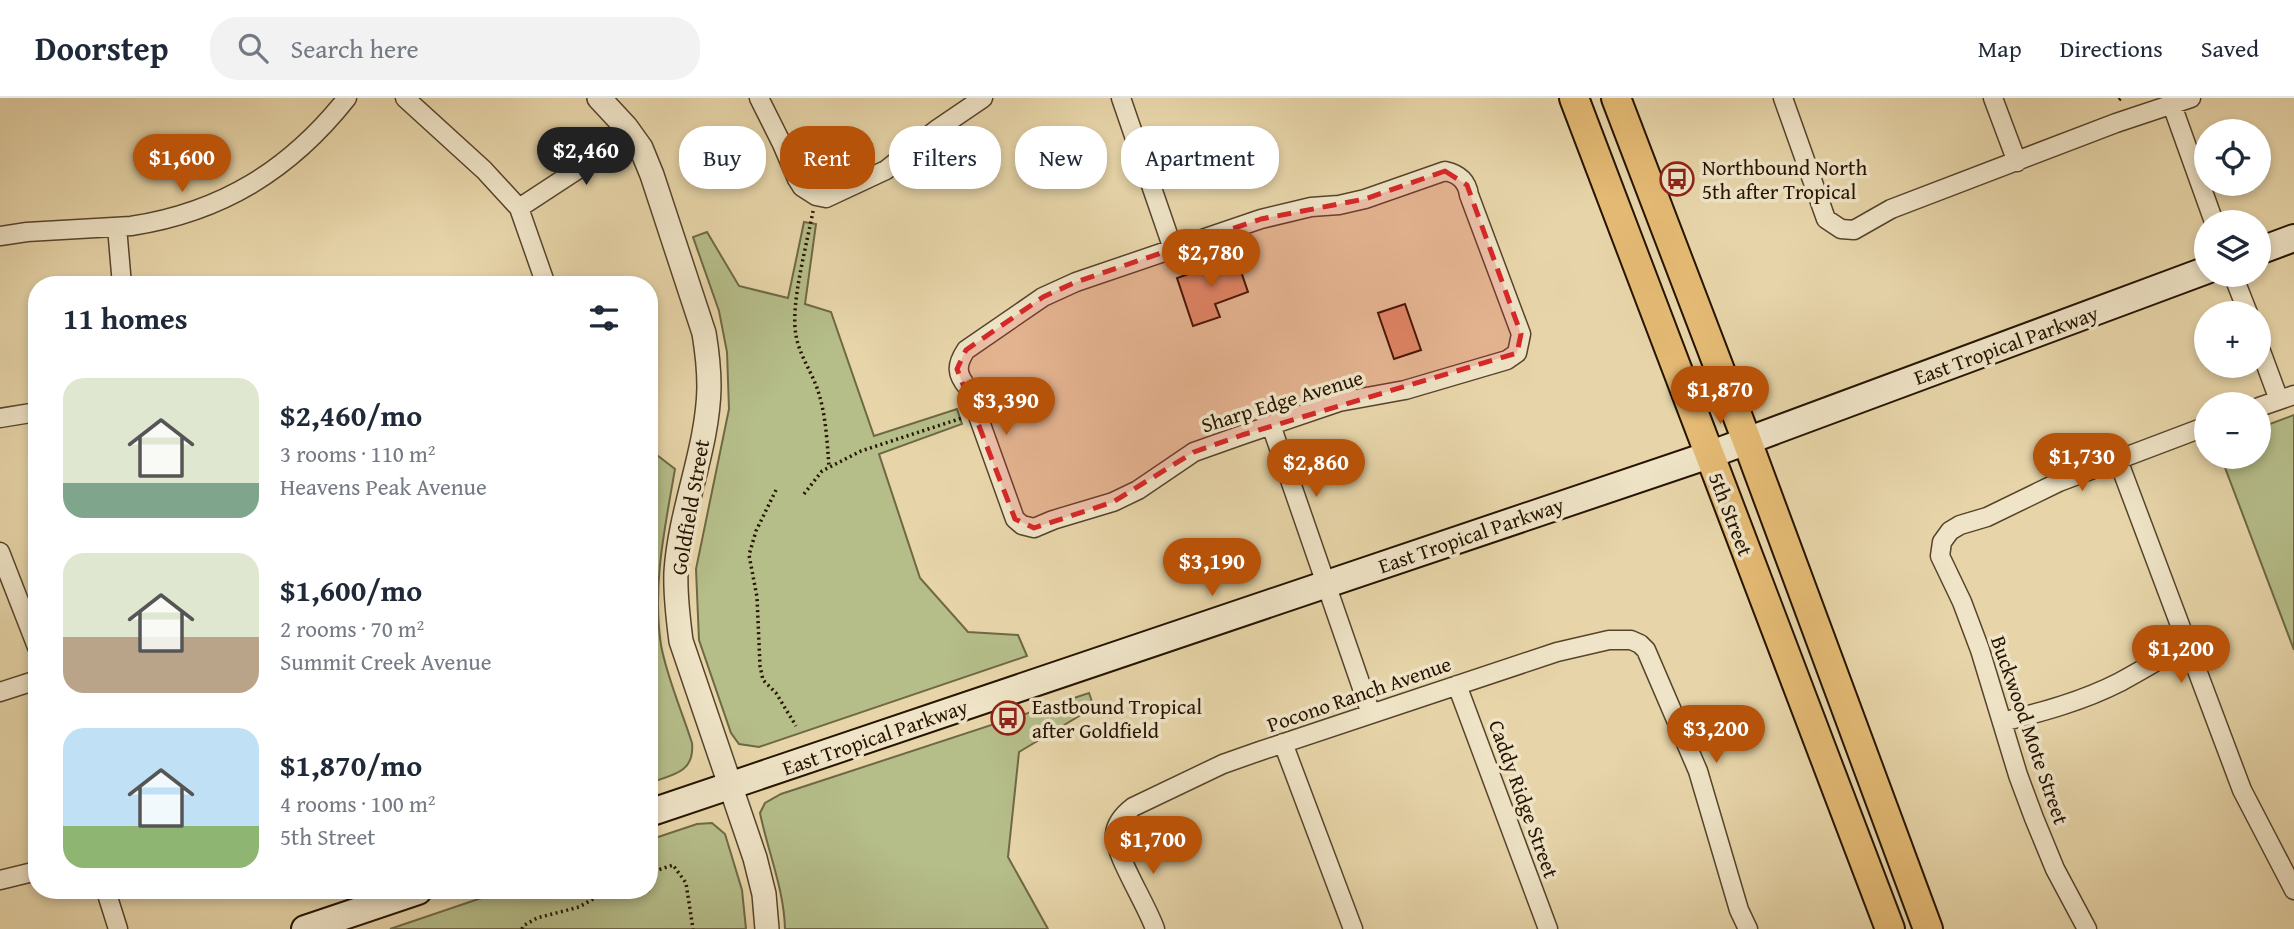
<!DOCTYPE html>
<meta charset="utf-8">
<style>
body{margin:0;font-family:"Gentium Book Plus",serif;background:#f2f2f3;color:#1f2937;height:100vh;display:flex;flex-direction:column;font-size:26px;white-space:nowrap}
*{box-sizing:border-box;margin:0}
p{font-size:23px;color:#747a83}
.icon{flex:none;width:38px;height:38px;fill:none;stroke:currentColor;stroke-width:2;stroke-linecap:round;stroke-linejoin:round}
.map{position:relative;flex:1;overflow:hidden}
.panel{position:absolute;left:28px;top:178px;width:630px;height:623px;display:flex;flex-direction:column;background:#fff;border-radius:28px;box-shadow:0 4px 10px #0003}
.panel>*{flex:none}
.hud{position:absolute;left:679px;top:28px;width:665px;height:63px;display:flex;gap:14px}
.fabs{position:absolute;left:2194px;top:21px;display:grid;gap:14px}
.fabs a{display:grid;place-items:center;width:77px;height:77px;border-radius:50%;background:#fff;box-shadow:0 4px 10px #0003;font-size:35px}
.price{position:absolute;translate:-50% -60px;padding:0 16px;border-radius:24px;background:#b45309;color:#fff;font-size:23px;line-height:46px;filter:drop-shadow(0 2px 4px #0008)}
.price::after{content:'';position:absolute;left:50%;top:42px;width:21px;height:16px;margin-left:-10px;background:inherit;clip-path:polygon(0 0,100% 0,50% 100%)}
.price.current{background:#222;color:#fff}
ul{padding:0;list-style:none}
li{display:flex;align-items:center;gap:21px;height:175px;padding:0 35px}
li span{display:grid;place-items:center;flex:none;width:196px;height:140px;border-radius:21px;color:#555}
li>.icon{margin-inline-start:auto}
span .icon{width:84px;height:84px;fill:#fffc;stroke-width:1}
li b{font-size:30px}
h2{display:flex;justify-content:space-between;align-items:center;height:84px;padding:0 35px;font-size:30px}
.chip{padding:0 24px;border-radius:28px;background:#fff;box-shadow:0 4px 10px #0003;font-size:24px;line-height:63px}
.chip.current{background:#b45309;color:#fff}
header{display:flex;align-items:center;gap:42px;box-sizing:border-box;height:98px;padding:0 35px;background:#fff;border-bottom:2px solid #e0e1e3}
header strong{font-size:33px}
nav{display:flex;gap:38px;margin-inline-start:auto;font-size:24px}
.search{width:490px;height:63px;background:#f2f2f3;display:flex;align-items:center;gap:18px;box-sizing:border-box;padding:0 24px;border-radius:28px;color:#747a83;font-size:26px}
.map>svg:first-child{display:block}
.green{fill:#b5bd89;stroke:#6e6845;stroke-width:2}
.building{fill:#df9972;stroke:#261401;stroke-width:2}
.lines{fill:none;stroke-linecap:round;stroke-linejoin:round}
.minor-casing{stroke:#56442b;stroke-width:21}
.tertiary-casing{stroke:#56442b;stroke-width:26}
.secondary-casing{stroke:#261401;stroke-width:30}
.primary-casing{stroke:#261401;stroke-width:32}
.path{stroke:#261401;stroke-width:3.5;stroke-dasharray:2 3.5;stroke-linecap:butt}
.minor{stroke:#efe4c7;stroke-width:18}
.tertiary{stroke:#efe4c7;stroke-width:23}
.secondary{stroke:#efe4c7;stroke-width:26}
.primary{stroke:#e4ba74;stroke-width:28}
.marked{fill:#d62828;fill-opacity:0.2;stroke:#d62828;stroke-width:5;stroke-dasharray:14 9;stroke-linejoin:round}
.labels{text-anchor:middle;dominant-baseline:central;stroke-width:7;stroke-linejoin:round;paint-order:stroke}
.poi-label{font-size:21px;fill:#261401;stroke:#efe4c7;text-anchor:start}
.street-label{font-size:21px;fill:#261401;stroke:#efe4c7}
</style>
<header>
<strong>Doorstep</strong>
<div class="search"><svg class="icon" aria-label="search" viewBox="0 0 24 24"><circle cx="10" cy="10" r="6"/><path d="M15 15l6 6"/></svg>Search here</div>
<nav><a>Map</a><a>Directions</a><a>Saved</a></nav>
</header>
<div class="map">
<svg width="2294" height="831" viewBox="0 0 2294 831">
<rect width="100%" height="100%" fill="#e7d5a9"/>
<filter id="stains"><feTurbulence type="fractalNoise" baseFrequency=".00286" numOctaves="4"/><feColorMatrix values="0 0 0 0 .2 0 0 0 0 .09 0 0 0 0 .02 0 0 0 .5 -.17"/></filter>
<radialGradient id="worn" r=".72"><stop offset=".6" stop-color="#630" stop-opacity="0"/><stop offset="1" stop-color="#630" stop-opacity=".3"/></radialGradient>
<!-- green -->
<path class="green" d="M804 124 816 126 805 206 831 214 874 338 957 311 962 326 879 356 920 480 968 534 1018 537 1027 558 759 649 739 646 731 635 699 542 696 471 729 311 727 254 719 213 693 139 707 134 739 188 788 200Z
M2294 317V552L2221 359H2259V330Z
M649 351 675 371C665 429 652 488 661 547 667 580 682 613 692 645 695 675 672 677 649 685V377L656 375 649 368Z
M1089 595 1094 609 1019 654 1008 759 1048 831H785C784 791 768 754 760 715L765 705 781 696Z
M712 725 725 736 742 792 746 831H390L502 793H649V742L697 726Z"/>
<!-- building -->
<path class="building" d="M1236 159 1248 194 1215 206 1220 219 1193 228 1177 180Z
M1405 206 1421 252 1394 261 1378 215Z"/>
<g class="lines">
<defs>
<path id="minor" d="M405 0 484 72 519 110 546 187
M759 0 782 46 797 81 802 89 816 98 826 100 886 72 936 32 983 0
M1121 0 1173 151
M1783 0 1826 121 1841 131 1854 132 1891 111 2116 25 2191 0
M1993 0 2017 64
M2172 7 2214 124
M1445 73C1459 76 1467 83 1469 97L1521 236 1517 255 1507 262 1405 292 1339 304 1242 337 1194 354 1138 392 1113 404 1053 422 1034 430 1022 427 1015 421 968 290C956 276 956 267 966 252L1043 199 1076 184 1261 121 1311 109 1339 107 1365 101Z
M519 110 632 36
M117 129 122 187
M0 138 27 134 131 128C222 114 290 72 347 0
M2233 177 2248 215
M2259 248 2279 302
M2259 309 2294 297
M0 320 37 314
M1271 327 1371 616
M2118 362 2242 692 2294 792
M0 454 37 549
M1457 587 1548 831
M0 594 37 582
M2002 624C2042 614 2083 603 2120 584 2142 572 2164 559 2186 546
M1283 645 1353 831
M0 782 37 773
M106 793 118 831
M1155 831C1147 807 1114 756 1115 736 1116 724 1124 716 1133 709L1223 666 1260 653 1557 554 1609 542H1631L1640 546 1646 552 1698 673 1739 812 1748 831
M2087 831 2055 771 2034 720 2018 677 1980 552 1962 504 1940 458 1942 444 1950 433 1960 427 1987 419 2059 384 2207 328"/>
<path id="tertiary" d="M599 0 626 29 641 50 652 77 704 235C707 253 709 270 709 289 708 351 680 411 676 474 675 497 678 520 681 543L755 760 764 796 767 831"/>
<path id="secondary" d="M2259 153 2294 140
M649 715 1709 357 2207 172
M305 831 418 793"/>
<path id="primary" d="M1574 0 1890 831
M1616 0 1747 343 1928 831"/>
</defs>
<!-- minor casing -->
<use href="#minor" class="minor-casing"/>
<!-- tertiary casing -->
<use href="#tertiary" class="tertiary-casing"/>
<!-- secondary casing -->
<use href="#secondary" class="secondary-casing"/>
<!-- primary casing -->
<use href="#primary" class="primary-casing"/>
<!-- path -->
<path class="path" d="M2119 2 2121 0
M813 113C807 146 790 207 796 237 799 257 812 274 818 293 826 317 827 344 829 368
M776 392 756 433 749 457 757 499 760 568 763 582 776 595 796 628
M804 396 822 373 861 353 962 320
M649 422 653 423
M649 775 673 767 686 785 693 831
M522 831 523 828 537 820 579 809 607 793"/>
<!-- minor -->
<use href="#minor" class="minor"/>
<!-- tertiary -->
<use href="#tertiary" class="tertiary"/>
<!-- secondary -->
<use href="#secondary" class="secondary"/>
<!-- primary -->
<use href="#primary" class="primary"/>
</g>
<!-- marked area -->
<path class="marked" d="M1445 73 1467 87 1521 236 1517 255 1242 337 1194 354 1113 404 1034 430 1015 421 957 271 966 252 1043 199 1076 184 1261 121 1365 101Z"/>
<!-- icons -->
<defs>
<symbol id="bus-ring" viewBox="-11 -11 22 22"><circle r="9.5" fill="#efe4c7" stroke="#8f2418" stroke-width="1.5"/><path d="M-5-6H5V4H4V6H2V4H-2V6H-4V4H-5ZM-3.5-4V0h7V-4ZM-3.5 1.2v1.5H-2V1.2ZM2 1.2v1.5H3.5V1.2Z" fill="#8f2418"/></symbol>
</defs>
<g fill-rule="evenodd">
<use href="#bus-ring" x="1658" y="62" width="38" height="38"/>
<use href="#bus-ring" x="989" y="601" width="38" height="38"/>
</g>
<g class="labels">
<!-- poi labels -->
<g class="poi-label">
<text x="1702" y="69">Northbound North<tspan x="1702" dy="24">5th after Tropical</tspan></text>
<text x="1032" y="608">Eastbound Tropical<tspan x="1032" dy="24">after Goldfield</tspan></text>
</g>
<!-- street labels -->
<g class="street-label">
<text transform="translate(2006 247) rotate(-20)">East Tropical Parkway</text>
<text transform="translate(1282 303) rotate(-17)">Sharp Edge Avenue</text>
<text transform="translate(690 409) rotate(-80)">Goldfield Street</text>
<text transform="translate(1731 416) rotate(69)">5th Street</text>
<text transform="translate(1471 437) rotate(-19)">East Tropical Parkway</text>
<text transform="translate(1359 596) rotate(-19)">Pocono Ranch Avenue</text>
<text transform="translate(2030 632) rotate(71)">Buckwood Mote Street</text>
<text transform="translate(875 639) rotate(-19)">East Tropical Parkway</text>
<text transform="translate(1524 701) rotate(70)">Caddy Ridge Street</text>
</g>
</g>
<rect width="100%" height="100%" filter="url(#stains)"/>
<rect width="100%" height="100%" fill="url(#worn)"/>
</svg>
<div class="fabs">
<a><svg class="icon" aria-label="locate" viewBox="0 0 24 24"><circle cx="12" cy="12" r="6"/><path d="M12 2v4M12 18v4M2 12h4M18 12h4"/></svg></a>
<a><svg class="icon" aria-label="layers" viewBox="0 0 24 24"><path d="M12 4l9 5-9 5-9-5zM3 14l9 5 9-5"/></svg></a>
<a>+</a>
<a>−</a>
</div>
<b class="price current" style="left:586px;top:89px">$2,460</b>
<b class="price" style="left:182px;top:96px">$1,600</b>
<b class="price" style="left:1211px;top:191px">$2,780</b>
<b class="price" style="left:1720px;top:328px">$1,870</b>
<b class="price" style="left:1006px;top:339px">$3,390</b>
<b class="price" style="left:2082px;top:395px">$1,730</b>
<b class="price" style="left:1316px;top:401px">$2,860</b>
<b class="price" style="left:1212px;top:500px">$3,190</b>
<b class="price" style="left:2181px;top:587px">$1,200</b>
<b class="price" style="left:1716px;top:667px">$3,200</b>
<b class="price" style="left:1153px;top:778px">$1,700</b>
<div class="hud">
<a class="chip">Buy</a>
<a class="chip current">Rent</a>
<a class="chip">Filters</a>
<a class="chip">New</a>
<a class="chip">Apartment</a>
</div>
<section class="panel">
<h2>11 homes<svg class="icon" aria-label="filters" viewBox="0 0 24 24"><path d="M4 7h16M4 17h16"/><circle cx="9" cy="7" r="2"/><circle cx="15" cy="17" r="2"/></svg></h2>
<ul>
<li><span style="background:linear-gradient(#dfe7d0 75%,#7fa58c 0)"><svg class="icon" aria-label="home" viewBox="0 0 24 24"><path d="M3 11l9-7 9 7M6 9v11h12V9"/></svg></span><div><b>$2,460/mo</b><p>3 rooms · 110 m²</p><p>Heavens Peak Avenue</p></div></li>
<li><span style="background:linear-gradient(#dfe7d0 60%,#b9a48a 0)"><svg class="icon" aria-label="home" viewBox="0 0 24 24"><path d="M3 11l9-7 9 7M6 9v11h12V9"/></svg></span><div><b>$1,600/mo</b><p>2 rooms · 70 m²</p><p>Summit Creek Avenue</p></div></li>
<li><span style="background:linear-gradient(#bfe0f5 70%,#8fb573 0)"><svg class="icon" aria-label="home" viewBox="0 0 24 24"><path d="M3 11l9-7 9 7M6 9v11h12V9"/></svg></span><div><b>$1,870/mo</b><p>4 rooms · 100 m²</p><p>5th Street</p></div></li>
</ul>
</section>
</div>
